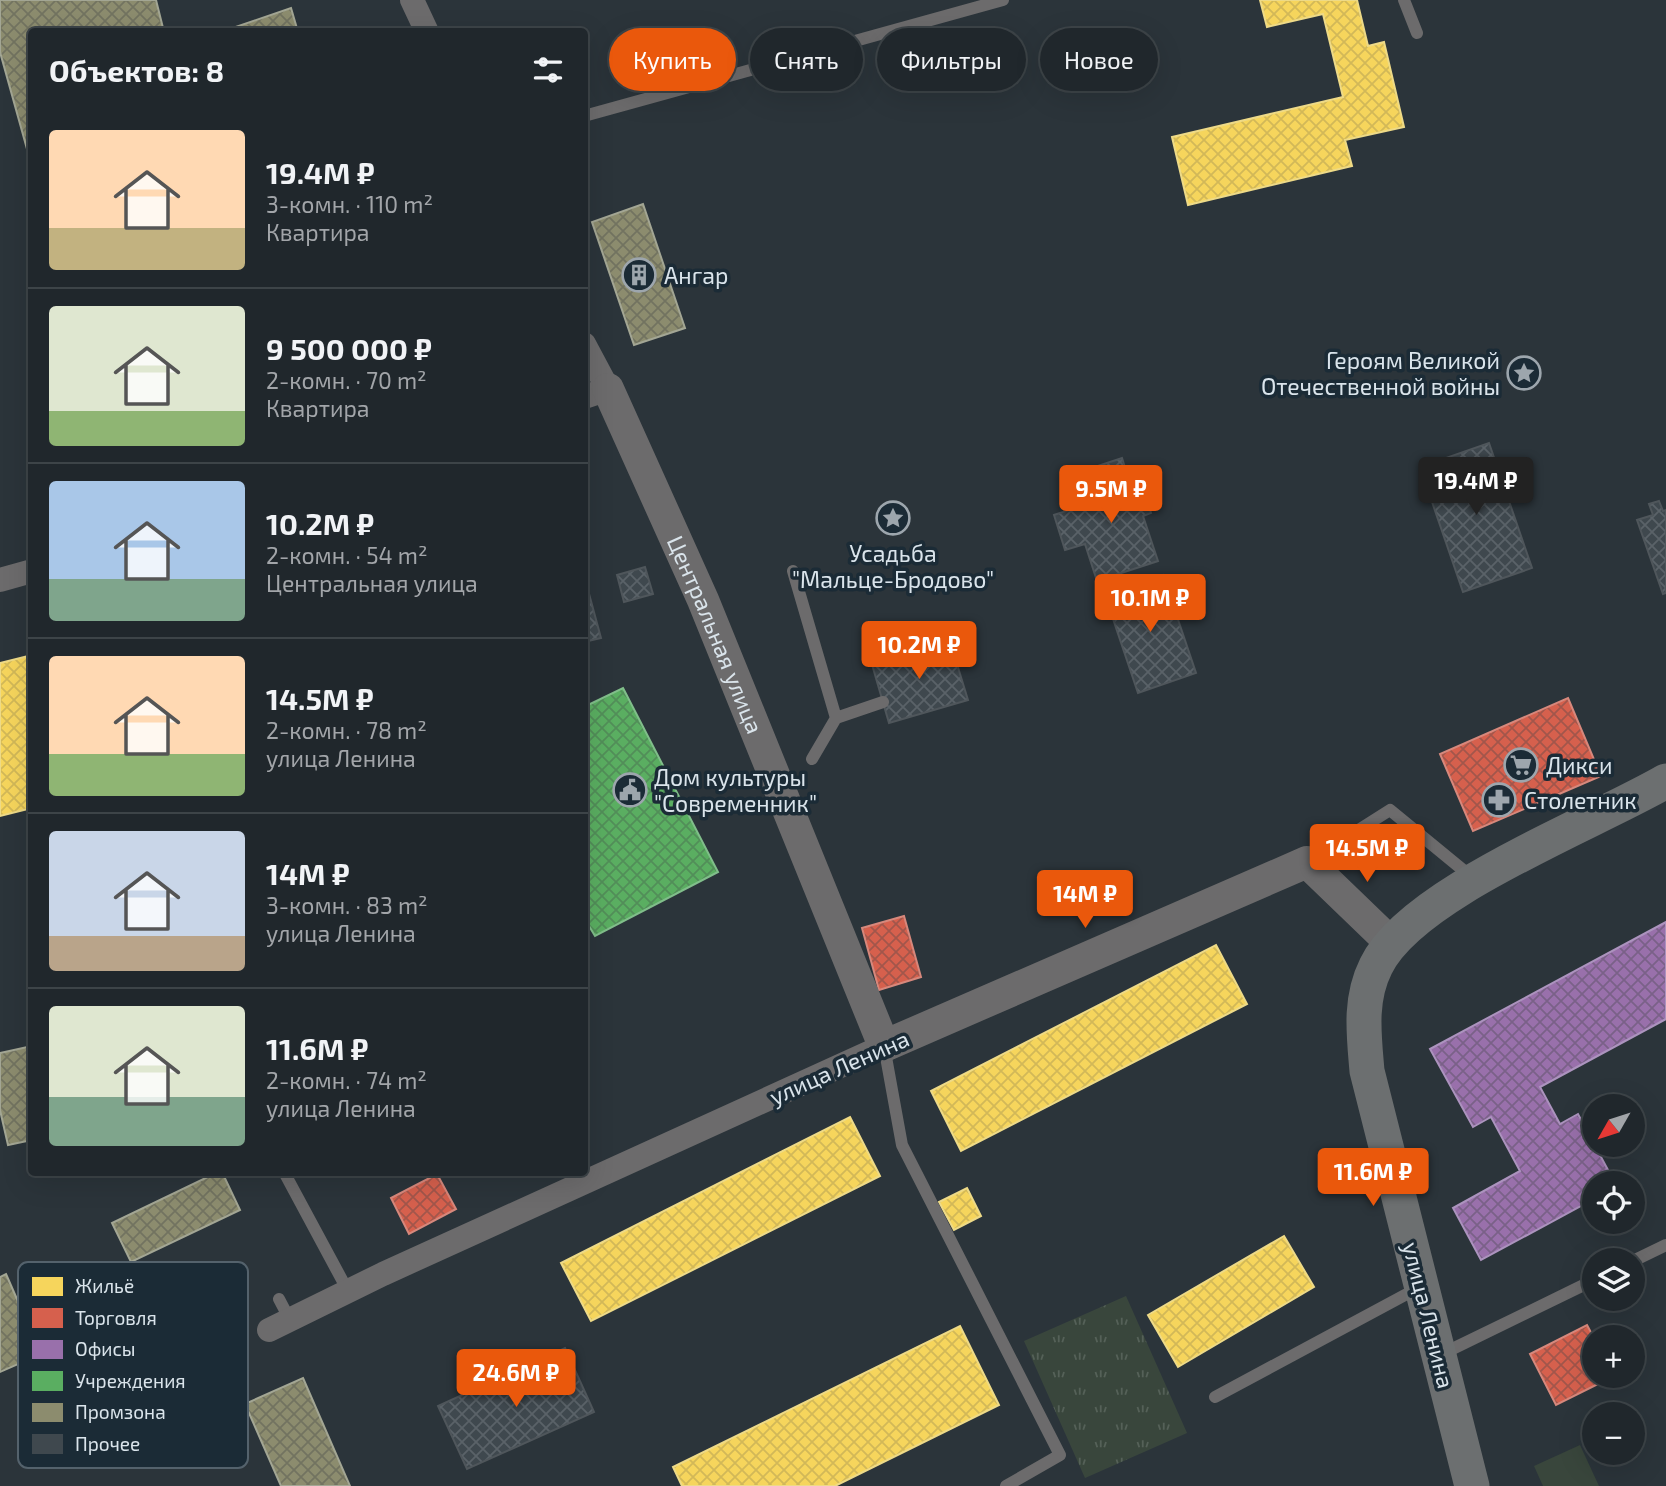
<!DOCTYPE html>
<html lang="ru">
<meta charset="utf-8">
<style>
body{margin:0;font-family:"Exo 2",sans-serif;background:#2d3338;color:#f1f3f6;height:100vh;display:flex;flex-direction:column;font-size:26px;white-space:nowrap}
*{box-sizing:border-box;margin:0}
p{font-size:23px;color:#a2a5a9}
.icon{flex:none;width:38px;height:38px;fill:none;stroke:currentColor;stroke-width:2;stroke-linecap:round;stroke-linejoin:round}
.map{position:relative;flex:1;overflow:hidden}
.drawer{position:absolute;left:28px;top:28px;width:560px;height:1148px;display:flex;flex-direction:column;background:#20272c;border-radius:7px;box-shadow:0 7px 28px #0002,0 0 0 2px #3d4448}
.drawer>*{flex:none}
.guide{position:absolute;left:609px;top:28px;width:665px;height:63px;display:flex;gap:14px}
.needle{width:46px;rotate:231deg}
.controls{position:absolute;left:1582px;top:1094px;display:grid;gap:14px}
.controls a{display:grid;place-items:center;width:63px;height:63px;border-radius:50%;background:#20272c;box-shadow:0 7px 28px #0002,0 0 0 2px #3d4448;font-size:35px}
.price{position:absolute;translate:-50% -60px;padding:0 16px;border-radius:7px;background:#ea580c;color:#fff;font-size:23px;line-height:46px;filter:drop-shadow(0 2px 4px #0008)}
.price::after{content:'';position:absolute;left:50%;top:42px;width:21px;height:16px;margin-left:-10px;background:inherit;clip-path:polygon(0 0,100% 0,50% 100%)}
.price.active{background:#222;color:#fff}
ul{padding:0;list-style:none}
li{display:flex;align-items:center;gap:21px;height:175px;padding:0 21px}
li+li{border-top:2px solid #3d4448}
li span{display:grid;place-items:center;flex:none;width:196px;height:140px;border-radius:7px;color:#555}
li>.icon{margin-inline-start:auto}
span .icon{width:84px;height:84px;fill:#fffc;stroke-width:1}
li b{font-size:30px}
h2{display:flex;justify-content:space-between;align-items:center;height:84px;padding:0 21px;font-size:30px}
.pill{padding:0 24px;border-radius:32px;background:#20272c;box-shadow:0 7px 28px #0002,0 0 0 2px #3d4448;font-size:24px;line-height:63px}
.pill.active{background:#ea580c;color:#fff}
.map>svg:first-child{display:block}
.grass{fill:#39463c}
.park{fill:url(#park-tufts)}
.homes{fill:url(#homes-cross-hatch);stroke:#eeda87;stroke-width:2}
.shops{fill:url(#shops-cross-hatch);stroke:#d7887c;stroke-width:2}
.offices{fill:url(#offices-cross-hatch);stroke:#ac93be;stroke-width:2}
.public{fill:url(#public-cross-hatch);stroke:#80be8a;stroke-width:2}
.industry{fill:url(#industry-cross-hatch);stroke:#a3a694;stroke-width:2}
.building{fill:url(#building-cross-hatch);stroke:#4f565b;stroke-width:2}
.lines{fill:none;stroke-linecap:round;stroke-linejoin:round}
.service{stroke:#6c6b6c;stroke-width:12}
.minor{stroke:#6c6b6c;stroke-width:24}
.tertiary{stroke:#6c6b6c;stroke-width:32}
.secondary{stroke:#6c6f70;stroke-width:35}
.labels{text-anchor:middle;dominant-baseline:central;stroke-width:7;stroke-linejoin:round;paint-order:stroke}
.poi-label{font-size:23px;fill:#dae4eb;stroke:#1b2b36;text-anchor:start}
.street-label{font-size:23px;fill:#dae4eb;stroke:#1b2b36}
.key{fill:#1b2b36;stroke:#54626c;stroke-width:2}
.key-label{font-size:19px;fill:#dae4eb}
</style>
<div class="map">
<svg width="1666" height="1486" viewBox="0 0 1666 1486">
<defs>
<pattern id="park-tufts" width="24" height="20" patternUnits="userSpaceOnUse" patternTransform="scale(1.75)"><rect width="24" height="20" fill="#39463c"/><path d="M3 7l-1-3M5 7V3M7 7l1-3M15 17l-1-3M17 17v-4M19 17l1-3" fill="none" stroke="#556158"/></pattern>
<pattern id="homes-cross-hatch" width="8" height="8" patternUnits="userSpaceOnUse" patternTransform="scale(1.75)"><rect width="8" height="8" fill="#f6d55c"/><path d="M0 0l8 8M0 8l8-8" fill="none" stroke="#d2b858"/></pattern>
<pattern id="shops-cross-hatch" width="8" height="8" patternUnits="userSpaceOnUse" patternTransform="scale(1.75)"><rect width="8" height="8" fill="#d6604d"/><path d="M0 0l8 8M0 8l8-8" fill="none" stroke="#a2564b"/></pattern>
<pattern id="offices-cross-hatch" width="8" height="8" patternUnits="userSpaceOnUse" patternTransform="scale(1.75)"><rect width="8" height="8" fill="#9970ab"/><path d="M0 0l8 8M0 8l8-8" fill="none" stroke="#7a6188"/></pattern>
<pattern id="public-cross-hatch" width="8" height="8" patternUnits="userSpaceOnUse" patternTransform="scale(1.75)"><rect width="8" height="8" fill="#5aae61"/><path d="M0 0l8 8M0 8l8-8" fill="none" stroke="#528e59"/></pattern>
<pattern id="industry-cross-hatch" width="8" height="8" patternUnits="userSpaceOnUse" patternTransform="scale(1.75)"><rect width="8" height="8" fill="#8c8c6e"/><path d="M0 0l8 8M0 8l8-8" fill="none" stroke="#727360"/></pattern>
<pattern id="building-cross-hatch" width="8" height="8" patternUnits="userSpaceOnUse" patternTransform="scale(1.75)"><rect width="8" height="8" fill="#3f484e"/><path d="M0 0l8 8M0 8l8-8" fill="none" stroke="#5a6268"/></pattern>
</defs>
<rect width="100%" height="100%" fill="#2b343a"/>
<!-- grass -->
<path class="grass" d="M1580 1445 1599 1486H1543L1534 1466Z"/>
<!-- park -->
<path class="park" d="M1126 1296 1187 1433 1085 1478 1024 1341Z"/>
<!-- homes -->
<path class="homes" d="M1260 0H1357L1368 46 1384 42 1404 127 1345 140 1352 166 1188 205 1172 137 1343 97 1323 14 1267 27Z
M32 655V808L0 816V663Z
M1216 945 1247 1004 961 1151 931 1091Z
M850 1117 880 1176 591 1321 561 1263Z
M967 1188 981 1216 954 1230 939 1202Z
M1284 1236 1314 1287 1178 1367 1148 1315Z
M960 1326 999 1405 835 1486H682L673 1467Z"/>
<!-- shops -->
<path class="shops" d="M1568 698 1601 776 1473 831 1440 754Z
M904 916 921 977 879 990 862 928Z
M437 1174 456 1209 409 1234 391 1198Z
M1587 1325 1594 1338V1376H1614L1556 1405 1530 1354Z"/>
<!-- offices -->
<path class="offices" d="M1666 922V1019L1540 1087 1560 1124 1578 1114 1615 1183H1594V1199L1481 1260 1453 1208 1520 1171 1491 1117 1473 1127 1430 1049Z"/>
<!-- public -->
<path class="public" d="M623 688 718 872 595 936 589 926 584 929V707Z"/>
<!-- industry -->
<path class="industry" d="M0 0H156L164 32H32V167L0 52Z
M291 8 298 32H221Z
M643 204 685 328 634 345 592 222Z
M32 1046V1140L8 1145 0 1110V1053Z
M218 1172H222L240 1210 131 1262 112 1223Z
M6 1274 41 1354 0 1372V1277Z
M303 1378 350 1486H281L245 1404Z"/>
<!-- building -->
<path class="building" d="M1489 443 1532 568 1463 592 1420 467Z
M1122 458 1131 486 1141 482 1151 513 1143 516 1158 561 1097 581 1085 544 1065 550 1054 515 1106 498 1095 467Z
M1659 501 1663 511 1666 510V593L1663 594 1637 520 1653 515 1649 504Z
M645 567 653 594 624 602 617 575Z
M1163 575 1196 673 1138 693 1105 595Z
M588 590 601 638 584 642V591Z
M949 638 968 700 889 723 871 661Z
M565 1348 594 1412 467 1469 438 1406Z"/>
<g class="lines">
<!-- service -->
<path class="service" d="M1404 0 1417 33
M584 116 1003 0
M793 571 836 718
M812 759 836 718 883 702
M1308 862 1390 810 1474 879
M884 1046 902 1145 1060 1455 1006 1486
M284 1172 348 1291
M1633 1261 1666 1245
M279 1299 290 1320
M1442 1354 1594 1280
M1215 1397 1418 1288"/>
<!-- minor -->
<path class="minor" d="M412 0 427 32
M584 344 608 389 584 397
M0 580 32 571
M269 1330 383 1274 884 1046"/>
<!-- tertiary -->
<path class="tertiary" id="s1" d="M608 389 703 600 884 1046 1307 862 1391 943"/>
<!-- secondary -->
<path class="secondary" d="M1472 1486 1367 1071C1364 1035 1359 1000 1376 966 1411 893 1592 824 1666 781"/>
</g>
<!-- icons -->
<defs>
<symbol id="building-ring" viewBox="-11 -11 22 22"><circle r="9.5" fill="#1b2b36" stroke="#9da6ad" stroke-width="1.5"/><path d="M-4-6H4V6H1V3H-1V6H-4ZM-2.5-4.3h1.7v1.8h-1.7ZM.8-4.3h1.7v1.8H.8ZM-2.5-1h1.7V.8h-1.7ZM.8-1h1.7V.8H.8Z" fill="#9da6ad"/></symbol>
<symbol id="sight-ring" viewBox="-11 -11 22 22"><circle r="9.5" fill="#1b2b36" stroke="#9da6ad" stroke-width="1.5"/><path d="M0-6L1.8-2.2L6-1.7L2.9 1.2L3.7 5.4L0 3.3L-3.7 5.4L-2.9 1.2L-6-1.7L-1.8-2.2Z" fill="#9da6ad"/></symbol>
<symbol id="supermarket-ring" viewBox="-11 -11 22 22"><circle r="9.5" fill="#1b2b36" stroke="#9da6ad" stroke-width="1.5"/><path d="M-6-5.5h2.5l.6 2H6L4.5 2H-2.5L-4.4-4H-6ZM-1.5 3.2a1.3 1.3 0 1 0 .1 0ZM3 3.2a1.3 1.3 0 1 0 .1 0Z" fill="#9da6ad"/></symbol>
<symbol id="civic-ring" viewBox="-11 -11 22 22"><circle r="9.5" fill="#1b2b36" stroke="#9da6ad" stroke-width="1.5"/><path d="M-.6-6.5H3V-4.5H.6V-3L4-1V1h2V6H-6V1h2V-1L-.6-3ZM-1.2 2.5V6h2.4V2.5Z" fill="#9da6ad"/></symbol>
<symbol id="pharmacy-ring" viewBox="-11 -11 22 22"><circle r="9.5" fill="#1b2b36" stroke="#9da6ad" stroke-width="1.5"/><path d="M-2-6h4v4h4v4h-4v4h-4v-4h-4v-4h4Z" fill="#9da6ad"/></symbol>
</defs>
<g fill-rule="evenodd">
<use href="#building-ring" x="620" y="256" width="38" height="38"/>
<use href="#sight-ring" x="1505" y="354" width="38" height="38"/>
<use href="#sight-ring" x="874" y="499" width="38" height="38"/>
<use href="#supermarket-ring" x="1502" y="746" width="38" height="38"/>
<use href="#civic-ring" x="611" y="771" width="38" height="38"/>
<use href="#pharmacy-ring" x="1480" y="781" width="38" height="38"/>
</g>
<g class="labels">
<!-- poi labels -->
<g class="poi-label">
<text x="664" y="275">Ангар</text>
<text x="1500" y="360" text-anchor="end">Героям Великой<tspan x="1500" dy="26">Отечественной войны</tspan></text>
<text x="893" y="553" text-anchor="middle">Усадьба<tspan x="893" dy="26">"Мальце-Бродово"</tspan></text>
<text x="1546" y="765">Дикси</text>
<text x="654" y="777">Дом культуры<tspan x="654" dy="26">"Современник"</tspan></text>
<text x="1524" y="800">Столетник</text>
</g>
<!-- street labels -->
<g class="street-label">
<text stroke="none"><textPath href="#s1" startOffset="268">Центральная улица</textPath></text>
<text transform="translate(839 1067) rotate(-24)">улица Ленина</text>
<text transform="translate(1429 1315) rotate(76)">улица Ленина</text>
</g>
</g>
<!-- legend -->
<rect x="18" y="1262" width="230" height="206" rx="10" class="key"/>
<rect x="32" y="1277" width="31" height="19" fill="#f6d55c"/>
<rect x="32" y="1308" width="31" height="20" fill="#d6604d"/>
<rect x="32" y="1340" width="31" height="19" fill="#9970ab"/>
<rect x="32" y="1371" width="31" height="20" fill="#5aae61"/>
<rect x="32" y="1403" width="31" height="19" fill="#8c8c6e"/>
<rect x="32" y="1434" width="31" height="20" fill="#3f484e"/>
<g class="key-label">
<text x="75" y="1293">Жильё</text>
<text x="75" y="1325">Торговля</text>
<text x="75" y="1356">Офисы</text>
<text x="75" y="1388">Учреждения</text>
<text x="75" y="1419">Промзона</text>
<text x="75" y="1451">Прочее</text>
</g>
</svg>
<div class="controls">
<a><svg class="needle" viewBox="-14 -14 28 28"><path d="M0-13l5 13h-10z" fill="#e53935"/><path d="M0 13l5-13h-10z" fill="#a2a5a9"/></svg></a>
<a><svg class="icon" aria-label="locate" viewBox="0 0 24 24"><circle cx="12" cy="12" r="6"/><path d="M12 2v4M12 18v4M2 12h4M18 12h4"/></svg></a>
<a><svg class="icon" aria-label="layers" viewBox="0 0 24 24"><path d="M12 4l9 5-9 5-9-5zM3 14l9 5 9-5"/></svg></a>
<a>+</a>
<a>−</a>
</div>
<b class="price active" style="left:1476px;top:517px">19.4M ₽</b>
<b class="price" style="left:1111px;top:525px">9.5M ₽</b>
<b class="price" style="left:1150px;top:634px">10.1M ₽</b>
<b class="price" style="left:919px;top:681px">10.2M ₽</b>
<b class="price" style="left:1367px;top:884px">14.5M ₽</b>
<b class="price" style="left:1085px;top:930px">14M ₽</b>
<b class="price" style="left:1373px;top:1208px">11.6M ₽</b>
<b class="price" style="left:516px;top:1409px">24.6M ₽</b>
<div class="guide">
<a class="pill active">Купить</a>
<a class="pill">Снять</a>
<a class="pill">Фильтры</a>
<a class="pill">Новое</a>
</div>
<section class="drawer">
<h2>Объектов: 8<svg class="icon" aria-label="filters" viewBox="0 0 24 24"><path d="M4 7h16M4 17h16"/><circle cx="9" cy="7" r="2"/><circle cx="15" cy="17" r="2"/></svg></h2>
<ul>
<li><span style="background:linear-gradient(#ffd9b3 70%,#c2b280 0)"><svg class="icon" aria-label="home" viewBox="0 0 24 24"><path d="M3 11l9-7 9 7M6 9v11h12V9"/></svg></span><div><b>19.4M ₽</b><p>3-комн. · 110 m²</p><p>Квартира</p></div></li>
<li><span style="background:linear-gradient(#dfe7d0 75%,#8fb573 0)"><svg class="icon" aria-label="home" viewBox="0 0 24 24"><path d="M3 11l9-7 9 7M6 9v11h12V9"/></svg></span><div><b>9 500 000 ₽</b><p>2-комн. · 70 m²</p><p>Квартира</p></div></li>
<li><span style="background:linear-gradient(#a9c7e8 70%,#7fa58c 0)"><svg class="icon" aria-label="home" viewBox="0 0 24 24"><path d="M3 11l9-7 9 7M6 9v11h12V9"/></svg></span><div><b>10.2M ₽</b><p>2-комн. · 54 m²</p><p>Центральная улица</p></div></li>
<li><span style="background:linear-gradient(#ffd9b3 70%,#8fb573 0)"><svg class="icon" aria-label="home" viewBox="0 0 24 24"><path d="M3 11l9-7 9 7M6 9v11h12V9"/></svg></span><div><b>14.5M ₽</b><p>2-комн. · 78 m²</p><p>улица Ленина</p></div></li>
<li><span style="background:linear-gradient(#c9d6e8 75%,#b9a48a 0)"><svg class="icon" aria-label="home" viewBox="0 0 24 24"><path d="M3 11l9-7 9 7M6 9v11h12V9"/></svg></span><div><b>14M ₽</b><p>3-комн. · 83 m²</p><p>улица Ленина</p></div></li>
<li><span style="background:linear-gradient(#dfe7d0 65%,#7fa58c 0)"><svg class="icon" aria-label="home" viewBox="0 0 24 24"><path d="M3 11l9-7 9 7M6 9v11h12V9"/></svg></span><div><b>11.6M ₽</b><p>2-комн. · 74 m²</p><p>улица Ленина</p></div></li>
</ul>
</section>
</div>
